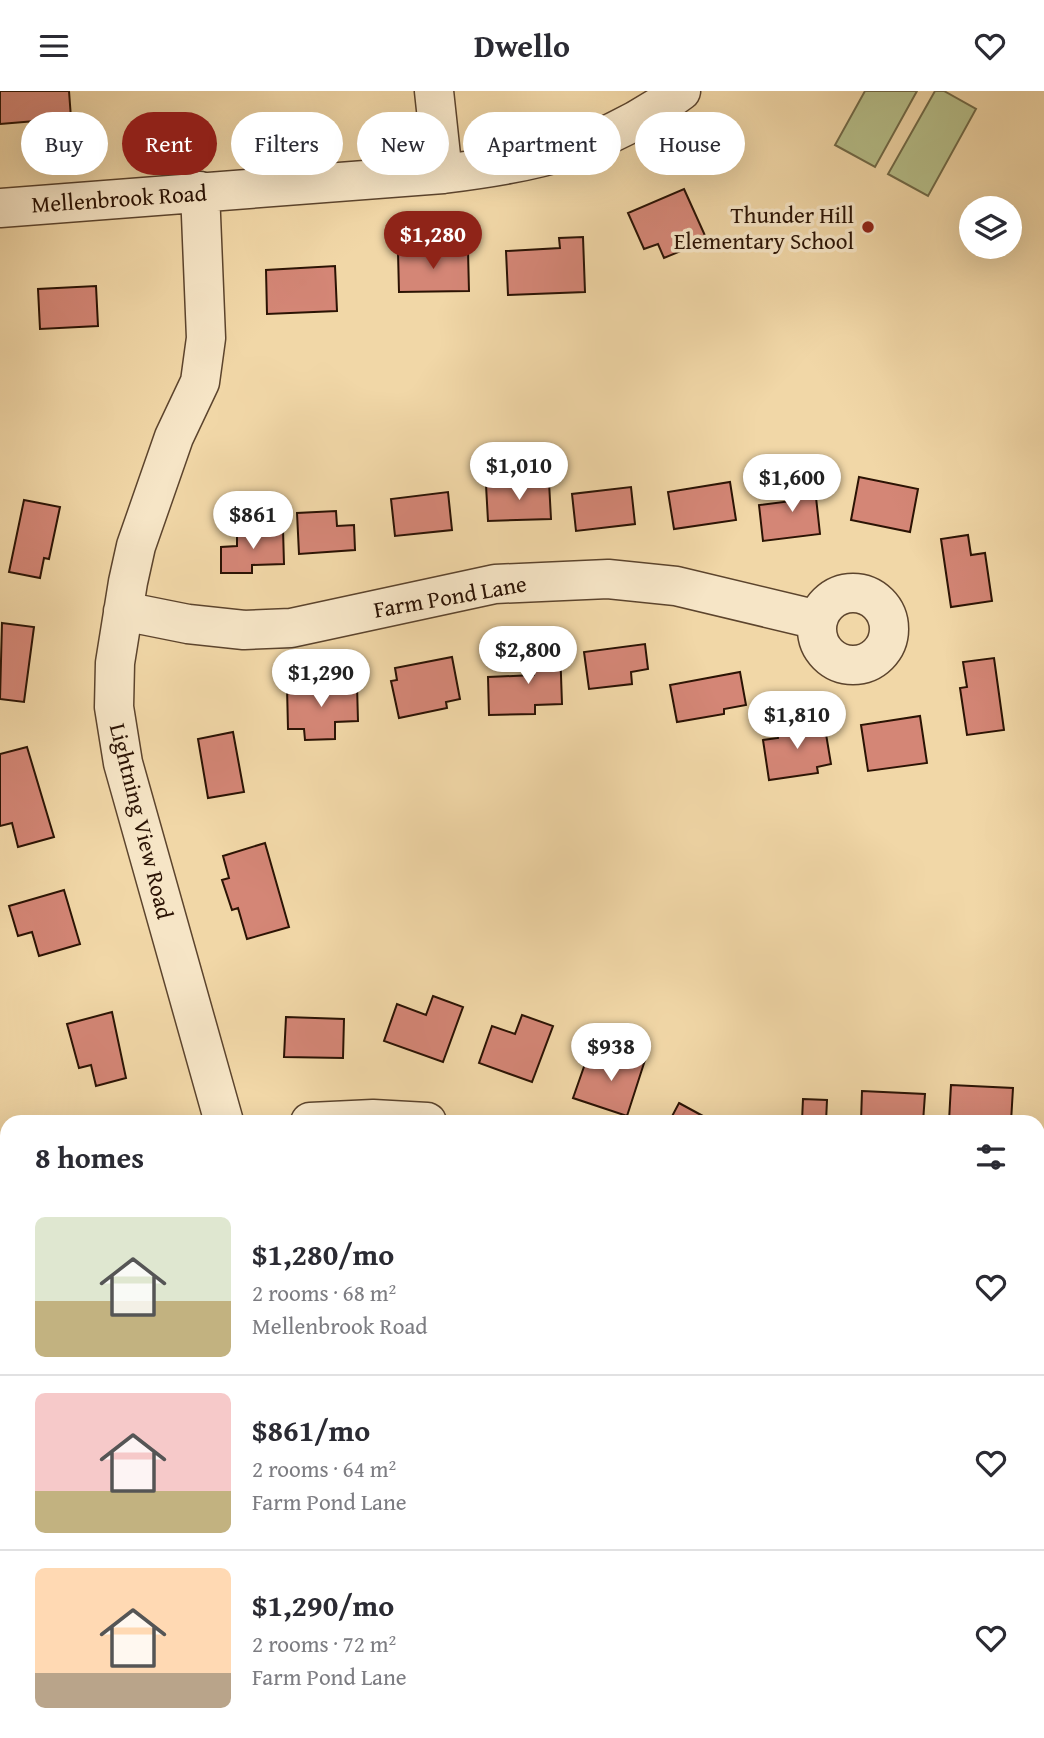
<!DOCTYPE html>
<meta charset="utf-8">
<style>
body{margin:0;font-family:"Gentium Book Plus",serif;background:#f7f7f7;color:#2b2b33;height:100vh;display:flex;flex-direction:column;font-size:26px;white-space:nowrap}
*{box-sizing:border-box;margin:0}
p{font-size:23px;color:#7c7c81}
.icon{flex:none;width:38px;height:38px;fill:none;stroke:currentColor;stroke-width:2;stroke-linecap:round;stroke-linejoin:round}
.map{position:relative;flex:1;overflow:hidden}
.sheet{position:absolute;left:0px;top:1024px;width:1045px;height:625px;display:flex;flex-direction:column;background:#fff;border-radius:21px 21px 0 0;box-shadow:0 7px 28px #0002}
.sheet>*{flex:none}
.banner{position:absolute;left:21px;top:21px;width:1003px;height:63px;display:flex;gap:14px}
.fabs{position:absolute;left:959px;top:105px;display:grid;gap:14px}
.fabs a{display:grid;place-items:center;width:63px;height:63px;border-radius:50%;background:#fff;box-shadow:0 7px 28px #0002;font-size:35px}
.price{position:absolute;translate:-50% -60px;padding:0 16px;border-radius:24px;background:#fff;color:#222;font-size:23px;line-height:46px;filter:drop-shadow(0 2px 4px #0008)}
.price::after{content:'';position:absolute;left:50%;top:42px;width:21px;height:16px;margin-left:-10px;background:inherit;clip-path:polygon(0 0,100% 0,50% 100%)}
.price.current{background:#8f2418;color:#fff}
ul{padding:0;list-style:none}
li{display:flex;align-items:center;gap:21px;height:175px;padding:0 35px}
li+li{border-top:2px solid #e1e1e2}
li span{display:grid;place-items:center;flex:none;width:196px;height:140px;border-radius:10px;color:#555}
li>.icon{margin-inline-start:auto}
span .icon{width:84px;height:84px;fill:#fffc;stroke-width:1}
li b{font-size:30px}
h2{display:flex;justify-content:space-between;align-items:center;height:84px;padding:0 35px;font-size:30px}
.chip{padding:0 24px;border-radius:32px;background:#fff;box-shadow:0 7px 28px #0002;font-size:24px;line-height:63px}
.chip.current{background:#8f2418;color:#fff}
header{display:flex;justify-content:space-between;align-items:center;height:91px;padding:0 35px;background:#fff;font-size:32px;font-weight:800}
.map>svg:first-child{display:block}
.green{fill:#b6bf8a;stroke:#706947;stroke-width:2}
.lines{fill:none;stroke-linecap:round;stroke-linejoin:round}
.stream{stroke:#6f766b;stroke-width:9}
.building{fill:#d48676;stroke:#2b1304;stroke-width:2}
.minor-casing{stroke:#5c442d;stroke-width:41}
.minor{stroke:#f6e5c6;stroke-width:38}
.poi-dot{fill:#8f2418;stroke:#f6e5c6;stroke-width:2.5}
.labels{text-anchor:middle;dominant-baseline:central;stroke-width:7;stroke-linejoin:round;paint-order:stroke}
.street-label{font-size:23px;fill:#2b1304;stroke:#f6e5c6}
.poi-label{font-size:23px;fill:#2b1304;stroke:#f6e5c6;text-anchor:end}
</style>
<header><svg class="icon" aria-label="menu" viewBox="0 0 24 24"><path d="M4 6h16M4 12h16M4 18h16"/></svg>Dwello<svg class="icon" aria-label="heart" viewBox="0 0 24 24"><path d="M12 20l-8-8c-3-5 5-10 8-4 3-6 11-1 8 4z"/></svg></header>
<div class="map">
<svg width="1044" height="1647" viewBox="0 0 1044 1647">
<rect width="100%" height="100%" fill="#f1d7a7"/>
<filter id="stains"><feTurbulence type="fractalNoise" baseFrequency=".00286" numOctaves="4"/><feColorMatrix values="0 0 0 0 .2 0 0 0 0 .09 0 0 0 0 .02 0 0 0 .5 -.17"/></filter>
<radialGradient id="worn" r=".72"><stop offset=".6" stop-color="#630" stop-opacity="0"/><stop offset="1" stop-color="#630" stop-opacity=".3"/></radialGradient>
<!-- green -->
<path class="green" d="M865 0H917L875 76 835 54Z
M935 0H944L976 18 928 105 888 83Z
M0 1222 7 1236V1642H113L111 1647H0Z"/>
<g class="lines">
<!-- stream -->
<path class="stream" d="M0 1377 7 1379
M1038 1480 1044 1479
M55 1647V1642"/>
</g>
<!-- building -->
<path class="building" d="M0 0H69L71 27 0 33Z
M684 98 707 149 664 167 658 153 644 158 628 122Z
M583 146 585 201 508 204 506 160 560 157 559 147Z
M468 160 469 200 399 201 398 161Z
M335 175 337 220 267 223 266 179Z
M96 195 98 235 40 238 38 198Z
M859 386 918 398 910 441 851 429Z
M814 388 820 443 763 450 759 414 792 410 790 391Z
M549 391 551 428 488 430 486 394Z
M730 391 736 429 674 438 668 401Z
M631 396 635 433 576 440 572 403Z
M448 401 452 439 395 445 391 408Z
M24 409 60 416 49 468 44 467 40 487 9 481Z
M336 420 337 435 354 434 355 459 299 463 297 422Z
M283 438 284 473 252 474V482H221V456L237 455V439Z
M968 444 971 464 985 462 992 510 951 516 941 448Z
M2 532 34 536 24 611 0 608Z
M645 553 648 578 631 581 632 593 589 598 584 561Z
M560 556 562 613 535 614V623L489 624 488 586 534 584V557Z
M452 566 460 608 446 611 447 617 399 627 391 590 397 589 395 577Z
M994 567 1004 639 967 644 960 597 967 596 963 571Z
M740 581 746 614 724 618V623L677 631 670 594Z
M357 594 358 630 335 631V648L305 649 304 638H288L287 596Z
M920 625 927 672 868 680 861 634Z
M824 631 831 673 817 676 818 682 769 689 763 649 778 647 777 637Z
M233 641 244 701 208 707 198 648Z
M27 656 54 746 18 756 12 732 0 735V663Z
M265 752 289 836 247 848 238 817 232 819 222 789 229 787 223 765Z
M64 799 80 853 39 865 32 841 18 845 9 815Z
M433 905 463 916 443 971 384 950 397 913 426 924Z
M112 921 126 987 96 995 91 974 79 977 67 933Z
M522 924 553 935 532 991 479 972 492 935 515 943Z
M286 926 344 928 343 967 284 966Z
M619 957 646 966 627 1025 573 1007 586 970 612 979Z
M951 994 1013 997 1011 1031 949 1030Z
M862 1000 925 1003 923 1031H861Z
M803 1008 827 1009 826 1031H766V1028L802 1030Z
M679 1012 714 1031H669Z
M1038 1082 1044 1083V1144L1038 1143Z
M1038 1181 1044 1182V1239L1038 1238Z
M262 1642H300L297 1647H260Z"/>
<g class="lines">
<defs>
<path id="minor" d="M434 0 443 83
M200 100 206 247 200 291 174 346 136 455 128 491 115 572 114 616 123 672 224 1031
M0 117 443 83C536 71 604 58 681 0
M817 538a36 36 0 1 1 72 0a36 36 0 1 1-72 0Z
M123 520 188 533 244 539 291 537 495 493 608 488 676 495 818 529
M310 1031 373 1028 427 1031
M163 1647 165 1642"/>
</defs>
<!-- minor casing -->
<use href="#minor" class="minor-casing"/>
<!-- minor -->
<use href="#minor" class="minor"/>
</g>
<!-- markers -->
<circle class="poi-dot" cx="868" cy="136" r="7"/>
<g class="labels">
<!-- street labels -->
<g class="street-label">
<text transform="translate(119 107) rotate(-4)">Mellenbrook Road</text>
<text transform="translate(450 505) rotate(-10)">Farm Pond Lane</text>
<text transform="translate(142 730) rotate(76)">Lightning View Road</text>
</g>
<!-- poi labels -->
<g class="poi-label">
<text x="854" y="123">Thunder Hill<tspan x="854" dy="26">Elementary School</tspan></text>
</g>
</g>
<rect width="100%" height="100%" filter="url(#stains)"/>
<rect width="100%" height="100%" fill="url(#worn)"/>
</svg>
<div class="fabs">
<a><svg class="icon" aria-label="layers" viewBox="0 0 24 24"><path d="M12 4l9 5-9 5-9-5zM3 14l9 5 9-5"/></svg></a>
</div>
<b class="price current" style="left:433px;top:180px">$1,280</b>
<b class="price" style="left:519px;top:411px">$1,010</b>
<b class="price" style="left:792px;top:423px">$1,600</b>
<b class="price" style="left:253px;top:460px">$861</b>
<b class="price" style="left:528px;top:595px">$2,800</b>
<b class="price" style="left:321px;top:618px">$1,290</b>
<b class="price" style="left:797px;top:660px">$1,810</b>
<b class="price" style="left:611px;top:992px">$938</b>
<div class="banner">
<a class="chip">Buy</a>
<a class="chip current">Rent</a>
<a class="chip">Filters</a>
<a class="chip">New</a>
<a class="chip">Apartment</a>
<a class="chip">House</a>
</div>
<section class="sheet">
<h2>8 homes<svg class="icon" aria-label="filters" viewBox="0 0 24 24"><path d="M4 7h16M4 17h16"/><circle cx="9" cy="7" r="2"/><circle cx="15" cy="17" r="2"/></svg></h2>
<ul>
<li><span style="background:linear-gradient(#dfe7d0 60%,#c2b280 0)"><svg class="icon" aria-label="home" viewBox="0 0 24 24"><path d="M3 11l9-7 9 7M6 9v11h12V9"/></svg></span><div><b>$1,280/mo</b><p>2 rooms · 68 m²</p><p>Mellenbrook Road</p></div><svg class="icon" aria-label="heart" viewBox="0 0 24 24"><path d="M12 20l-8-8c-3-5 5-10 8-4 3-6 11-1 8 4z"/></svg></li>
<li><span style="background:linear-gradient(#f6c9c9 70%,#c2b280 0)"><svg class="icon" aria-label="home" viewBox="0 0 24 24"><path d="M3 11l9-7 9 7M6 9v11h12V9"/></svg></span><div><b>$861/mo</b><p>2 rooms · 64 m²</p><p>Farm Pond Lane</p></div><svg class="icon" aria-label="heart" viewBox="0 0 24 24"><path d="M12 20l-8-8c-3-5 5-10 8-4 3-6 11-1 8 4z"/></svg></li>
<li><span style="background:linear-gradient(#ffd9b3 75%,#b9a48a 0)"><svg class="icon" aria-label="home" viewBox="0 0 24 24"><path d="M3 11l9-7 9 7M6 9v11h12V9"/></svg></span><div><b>$1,290/mo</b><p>2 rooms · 72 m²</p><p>Farm Pond Lane</p></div><svg class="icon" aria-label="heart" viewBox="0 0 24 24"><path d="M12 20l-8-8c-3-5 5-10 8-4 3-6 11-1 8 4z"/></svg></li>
</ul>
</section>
</div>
